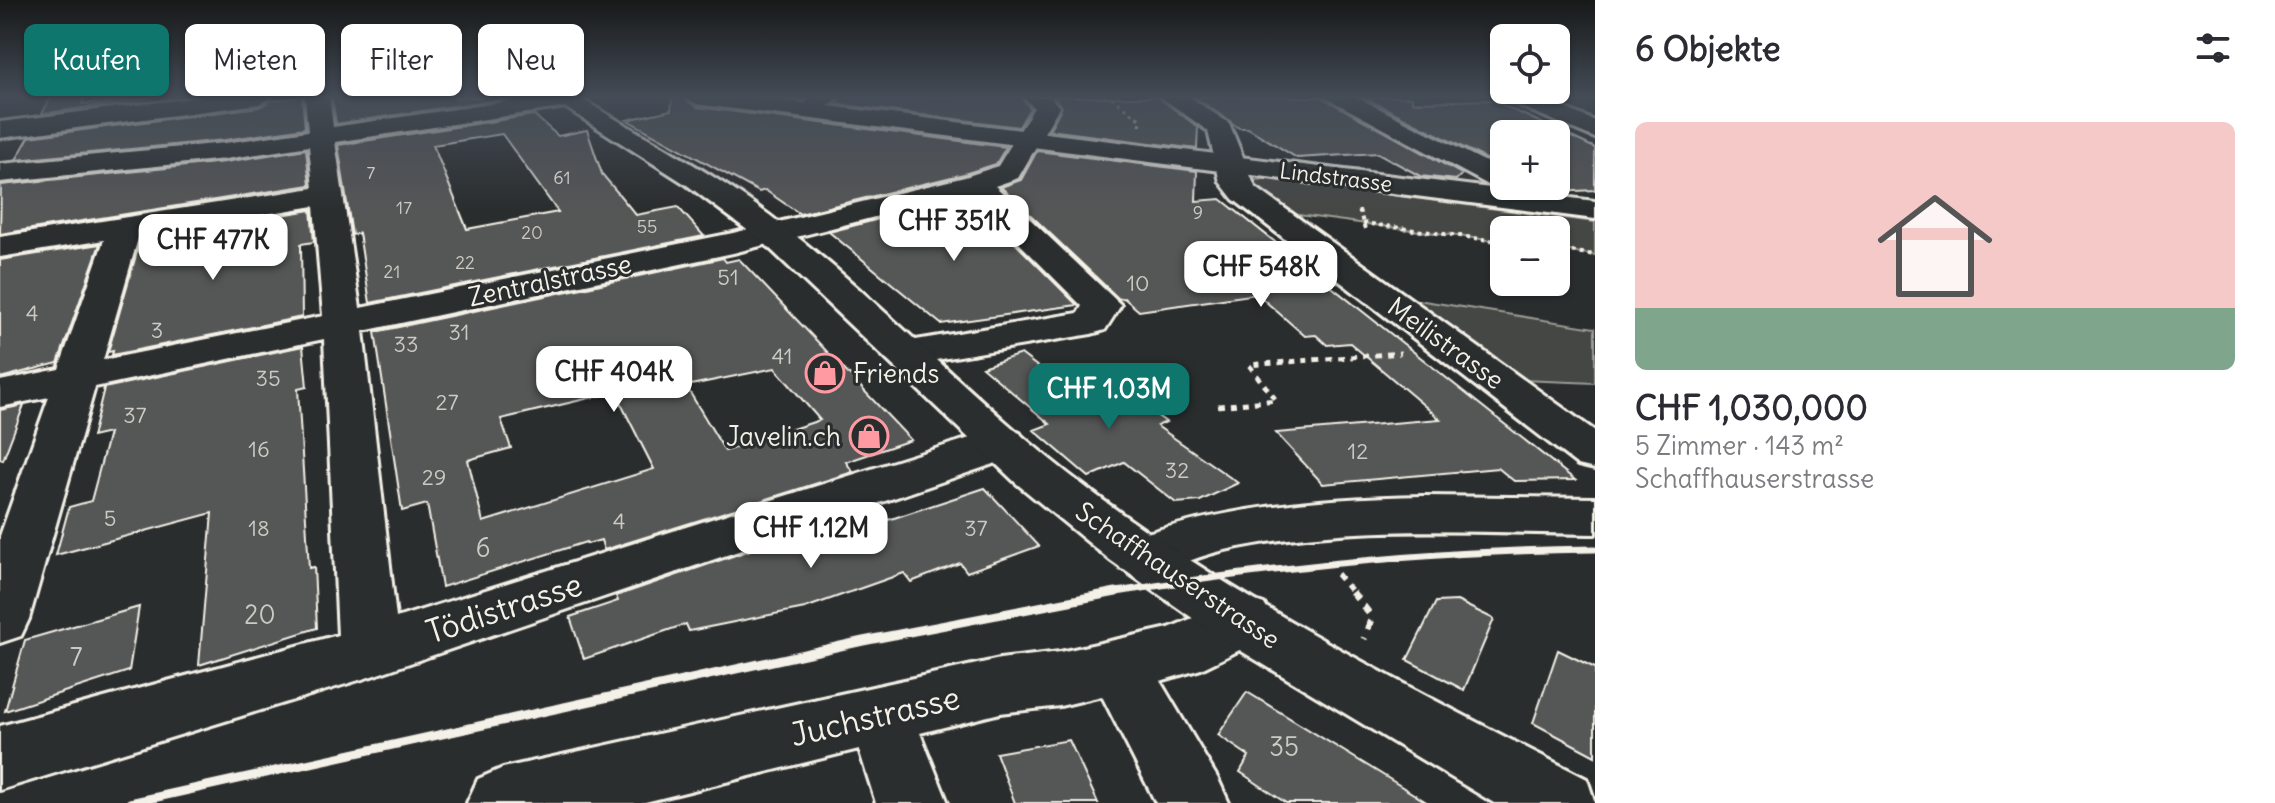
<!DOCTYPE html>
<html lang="de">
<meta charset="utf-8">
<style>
body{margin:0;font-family:Delius,sans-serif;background:#f2f2f3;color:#2b2b33;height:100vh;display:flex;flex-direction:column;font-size:30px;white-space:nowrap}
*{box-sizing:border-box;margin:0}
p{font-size:26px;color:#7c7c81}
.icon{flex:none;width:44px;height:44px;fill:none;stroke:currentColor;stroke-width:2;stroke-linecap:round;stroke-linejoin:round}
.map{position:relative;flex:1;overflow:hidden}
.side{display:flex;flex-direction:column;background:#fff;width:680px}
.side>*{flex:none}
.top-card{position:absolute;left:24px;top:24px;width:760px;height:72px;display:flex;gap:16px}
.controls{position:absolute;left:1490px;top:24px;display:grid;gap:16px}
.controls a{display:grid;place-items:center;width:80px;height:80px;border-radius:12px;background:#fff;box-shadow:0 2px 6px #0004;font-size:40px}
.price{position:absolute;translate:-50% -68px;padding:0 18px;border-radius:16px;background:#fff;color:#222;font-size:26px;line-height:52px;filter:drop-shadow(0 2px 4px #0008)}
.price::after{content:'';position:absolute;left:50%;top:48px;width:24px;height:18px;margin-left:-12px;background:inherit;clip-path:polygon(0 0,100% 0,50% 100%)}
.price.active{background:#0f766e;color:#fff}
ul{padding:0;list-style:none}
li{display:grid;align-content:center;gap:16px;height:424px;padding:0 40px}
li+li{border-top:2px solid #e1e1e2}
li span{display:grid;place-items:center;height:248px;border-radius:12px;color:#555}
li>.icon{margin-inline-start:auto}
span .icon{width:144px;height:144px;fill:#fffc;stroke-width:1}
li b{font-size:34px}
h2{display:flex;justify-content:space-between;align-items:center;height:96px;padding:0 40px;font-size:34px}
.chip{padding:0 28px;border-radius:12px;background:#fff;box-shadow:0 2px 6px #0004;font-size:28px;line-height:72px}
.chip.active{background:#0f766e;color:#fff}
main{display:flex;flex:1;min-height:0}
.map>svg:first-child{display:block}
.green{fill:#444645;stroke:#9c9c96;stroke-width:2}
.building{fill:#555756;stroke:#f4f1e8;stroke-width:2;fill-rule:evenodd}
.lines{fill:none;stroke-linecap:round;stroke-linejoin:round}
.minor-casing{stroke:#f4f1e8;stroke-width:6}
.major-casing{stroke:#f4f1e8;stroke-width:6}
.path-far4{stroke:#f4f1e8;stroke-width:3;stroke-dasharray:4 4;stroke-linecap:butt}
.path-far3{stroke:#f4f1e8;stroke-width:4;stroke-dasharray:4 4;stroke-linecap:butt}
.path-far2{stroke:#f4f1e8;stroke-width:5;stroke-dasharray:6 6;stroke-linecap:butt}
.path-far1{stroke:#f4f1e8;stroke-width:6;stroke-dasharray:7 7;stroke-linecap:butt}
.path{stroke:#f4f1e8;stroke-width:7;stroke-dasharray:9 9;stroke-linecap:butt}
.minor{fill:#2a2d2e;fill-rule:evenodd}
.major{fill:#2a2d2e;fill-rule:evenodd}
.rail-far1{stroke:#f4f1e8;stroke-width:7}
.rail{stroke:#f4f1e8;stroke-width:9}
.labels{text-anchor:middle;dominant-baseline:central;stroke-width:6;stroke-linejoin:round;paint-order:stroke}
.far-number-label{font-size:18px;fill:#cccac4}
.far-street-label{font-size:22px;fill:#f4f1e8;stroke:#2a2d2e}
.number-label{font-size:22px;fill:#cccac4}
.street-label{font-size:26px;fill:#f4f1e8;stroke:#2a2d2e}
.poi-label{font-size:26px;fill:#f4f1e8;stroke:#2a2d2e;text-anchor:start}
.near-number-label{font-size:26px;fill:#cccac4}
.near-street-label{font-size:32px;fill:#f4f1e8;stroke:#2a2d2e}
</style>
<main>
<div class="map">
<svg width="1595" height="803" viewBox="0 0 1595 803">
<rect width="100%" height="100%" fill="#2a2d2e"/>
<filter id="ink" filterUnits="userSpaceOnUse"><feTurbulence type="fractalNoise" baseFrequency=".0125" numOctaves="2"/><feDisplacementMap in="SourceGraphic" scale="16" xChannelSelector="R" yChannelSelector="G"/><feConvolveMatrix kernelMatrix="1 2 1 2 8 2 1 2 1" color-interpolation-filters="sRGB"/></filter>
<g filter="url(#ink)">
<!-- green -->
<path class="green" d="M1269 179 1595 222V255L1556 249V230H1504V242L1268 211 1235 182Z
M1411 299 1595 328V383L1521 380Z"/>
<!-- building -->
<path class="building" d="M51 97H85L82 104 155 97 42 114Z
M298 97H302L305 128 225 140 16 160 29 137 259 107 271 101Z
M332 97H514L336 124Z
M672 97H682L697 107 1006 147 996 164 964 174 800 214 765 190 759 192 627 120 671 110Z
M841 97H1021L1030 108 1019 127 835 104Z
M1054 97H1158L1198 127 1197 149 1049 130 1062 107Z
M1195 97H1322L1462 174 1456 180 1420 176 1378 153 1297 158 1248 128H1239Z
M1363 97H1412V102L1492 100 1595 148V190L1555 192 1542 186H1556V134H1504V168Z
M534 115 558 136 587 130 602 174 636 215 678 207 704 236 370 303 359 233 352 235 338 145ZM502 134 558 212 467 229 433 145Z
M306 149 310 185 0 234 1 185 225 162Z
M1037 151 1197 171 1196 201 1221 199 1575 480 1514 481 1498 468 1323 484 1276 433 1440 419 1350 343 1327 345 1316 335 1305 336 1257 294 1139 311 1124 298 1119 299 1001 187 1021 180Z
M968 196 1077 305 941 324 829 232Z
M311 210 314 242 301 244 302 317 112 355 113 351 108 352 141 238Z
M100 244 58 363 0 378V260Z
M723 258 726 262 739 259 911 440 846 462 853 472 604 550 601 540 587 544 586 542 442 587 427 504 402 511 375 332ZM775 368 820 420 725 451 686 386ZM615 392 654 469 483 522 468 460 511 448 501 419Z
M303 346 307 387 298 389 309 568 314 567 317 628 199 665 212 513 56 555 69 507 91 501 109 433 92 437 104 388Z
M1021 354 1063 386 1098 373 1166 422 1157 426 1238 483 1200 501 1176 503 1124 462 1089 477 1034 430 1050 424 982 367Z
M24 405 3 460 0 459V410Z
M985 488 1039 546 967 572 960 563 911 582 904 573 805 608 689 631 686 624 584 659 570 617 618 601 616 596 879 506 888 520Z
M1457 601 1494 619 1464 690 1407 660 1436 602Z
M139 607 129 671 5 711 25 640Z
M1558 650 1595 668V756L1533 723Z
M1247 692 1378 772 1428 803H1286L1240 772 1249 756 1218 735Z
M1069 740 1098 803H1015L996 753Z"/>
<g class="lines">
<defs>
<path id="minor" d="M201 97H271L259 104 0 138V122Z
M305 97H329L333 127 537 97 578 100 566 107 335 142 360 308 733 233 965 177 998 166 1034 108 1024 97H1050L1059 107 1018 178 995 186 1121 305 1105 330 1091 334 906 365 892 362 886 353 892 344 1078 313 1082 306 969 193 733 253 363 331 396 618 986 433 1003 429 1020 433 1026 444 1020 455 369 677 0 790V726L338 635 324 339 95 387 29 619 21 636 0 643V536L49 397 0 407V381L59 369 104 240 0 257V237L313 188 309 146 225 159 0 182V164L225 143 308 131ZM314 206 323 316 103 360 139 235Z
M811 97H838L820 114 811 116 799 109Z
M1161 97H1189L1229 123 1255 187 1595 431V469L1578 465 1233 199 1220 182 1208 131Z
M1325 97H1356L1504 171V186H1516L1504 191 1494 188Z
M1506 97H1539L1595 121V138L1510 102Z
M1424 496 1595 498V534C1473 533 1346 523 1225 550 1191 557 1154 580 1121 569L1113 555 1121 541C1226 507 1313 498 1424 496Z
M1243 597 1264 604 1272 621 1264 638 1201 669 1160 681 1218 779 1229 803H1156L1102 696 1060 706 1000 713 920 733 948 803H876L859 749 641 803H467L478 779 503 768 1000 659 1060 652 1169 628Z"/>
<path id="major" d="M549 97H578C648 139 722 177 786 228 891 310 981 409 1088 489 1242 605 1416 691 1587 779L1595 803H1494L1228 643 1110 560 1016 483 762 241 687 185Z
M685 97H755L1595 201V219L697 104Z"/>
</defs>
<!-- minor casing -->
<use href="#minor" class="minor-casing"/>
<!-- major casing -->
<use href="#major" class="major-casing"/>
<!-- path-far4 -->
<path class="path-far4" d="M1111 97 1141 120 1140 126"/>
<!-- path-far3 -->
<path class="path-far3" d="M1359 210 1365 229
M1363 223 1504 242
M1556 249 1595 255"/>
<!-- path-far2 -->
<path class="path-far2" d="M1218 406 1276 400 1249 365 1401 353"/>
<!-- path-far1 -->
<path class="path-far1" d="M1337 574 1354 594"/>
<!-- path -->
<path class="path" d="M1352 592 1372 617 1364 639"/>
<!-- minor -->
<use href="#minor" class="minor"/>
<!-- major -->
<use href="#major" class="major"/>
<!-- rail-far1 -->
<path class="rail-far1" d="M1104 594C1267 567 1430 551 1595 549"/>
<!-- rail -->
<path class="rail" d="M130 803 863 641 1116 592"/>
</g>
</g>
<!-- sky -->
<linearGradient id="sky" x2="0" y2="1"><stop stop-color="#171919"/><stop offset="0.46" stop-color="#444c57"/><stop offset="1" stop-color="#444c57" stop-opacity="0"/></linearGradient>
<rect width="1595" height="210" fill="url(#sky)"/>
<!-- icons -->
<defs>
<symbol id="shop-ring" viewBox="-11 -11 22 22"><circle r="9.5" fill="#2a2d2e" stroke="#ff9aa2" stroke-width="1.5"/><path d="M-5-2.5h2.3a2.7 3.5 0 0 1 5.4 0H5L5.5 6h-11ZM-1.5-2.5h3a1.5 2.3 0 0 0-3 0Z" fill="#ff9aa2"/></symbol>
</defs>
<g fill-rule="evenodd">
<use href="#shop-ring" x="803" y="351" width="44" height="44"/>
<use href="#shop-ring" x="847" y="414" width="44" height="44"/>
</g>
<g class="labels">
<!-- far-number labels -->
<g class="far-number-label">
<text x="371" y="172">7</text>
<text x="562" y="177">61</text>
<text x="404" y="207">17</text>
<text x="1198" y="212">9</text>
<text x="647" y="226">55</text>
<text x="532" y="232">20</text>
<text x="465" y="262">22</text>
<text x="392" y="271">21</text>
</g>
<!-- far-street labels -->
<g class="far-street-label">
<text transform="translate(1336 177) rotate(7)">Lindstrasse</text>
</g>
<!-- number labels -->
<g class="number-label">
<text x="728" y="277">51</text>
<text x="1138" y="283">10</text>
<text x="32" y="313">4</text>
<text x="157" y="330">3</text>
<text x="459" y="332">31</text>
<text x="406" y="344">33</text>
<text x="782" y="356">41</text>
<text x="268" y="378">35</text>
<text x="447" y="402">27</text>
<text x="135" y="415">37</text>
<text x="259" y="449">16</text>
<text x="1358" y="451">12</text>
<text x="1177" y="470">32</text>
<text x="434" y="477">29</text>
<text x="110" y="518">5</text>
<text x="619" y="521">4</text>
<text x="259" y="528">18</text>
<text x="976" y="528">37</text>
</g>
<!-- street labels -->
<g class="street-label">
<text transform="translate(550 280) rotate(-12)">Zentralstrasse</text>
<text transform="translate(1446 343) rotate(36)">Meilistrasse</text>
<text transform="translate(1178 575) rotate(34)">Schaffhauserstrasse</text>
</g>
<!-- poi labels -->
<g class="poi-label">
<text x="853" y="373">Friends</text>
<text x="841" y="436" text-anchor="end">Javelin.ch</text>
</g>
<!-- near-number labels -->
<g class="near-number-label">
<text x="483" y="547">6</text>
<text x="260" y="614">20</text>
<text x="76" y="656">7</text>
<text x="1284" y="746">35</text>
</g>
<!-- near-street labels -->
<g class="near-street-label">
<text transform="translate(504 608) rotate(-18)">Tödistrasse</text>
<text transform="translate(875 716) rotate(-13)">Juchstrasse</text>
</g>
</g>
</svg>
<div class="controls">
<a><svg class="icon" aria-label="locate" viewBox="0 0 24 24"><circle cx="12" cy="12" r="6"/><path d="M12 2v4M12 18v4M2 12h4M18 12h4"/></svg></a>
<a>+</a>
<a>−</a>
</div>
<b class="price" style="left:954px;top:263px">CHF 351K</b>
<b class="price" style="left:213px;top:282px">CHF 477K</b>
<b class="price" style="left:1261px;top:309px">CHF 548K</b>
<b class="price" style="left:614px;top:414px">CHF 404K</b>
<b class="price active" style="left:1109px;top:431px">CHF 1.03M</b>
<b class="price" style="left:811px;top:570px">CHF 1.12M</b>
<div class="top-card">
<a class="chip active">Kaufen</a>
<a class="chip">Mieten</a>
<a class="chip">Filter</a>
<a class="chip">Neu</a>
</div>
</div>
<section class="side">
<h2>6 Objekte<svg class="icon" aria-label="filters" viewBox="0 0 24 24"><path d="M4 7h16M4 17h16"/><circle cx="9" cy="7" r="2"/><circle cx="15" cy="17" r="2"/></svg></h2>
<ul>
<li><span style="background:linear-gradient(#f6c9c9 75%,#7fa58c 0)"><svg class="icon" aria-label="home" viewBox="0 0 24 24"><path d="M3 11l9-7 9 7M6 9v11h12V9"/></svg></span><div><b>CHF 1,030,000</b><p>5 Zimmer · 143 m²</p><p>Schaffhauserstrasse</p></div></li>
</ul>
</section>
</main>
